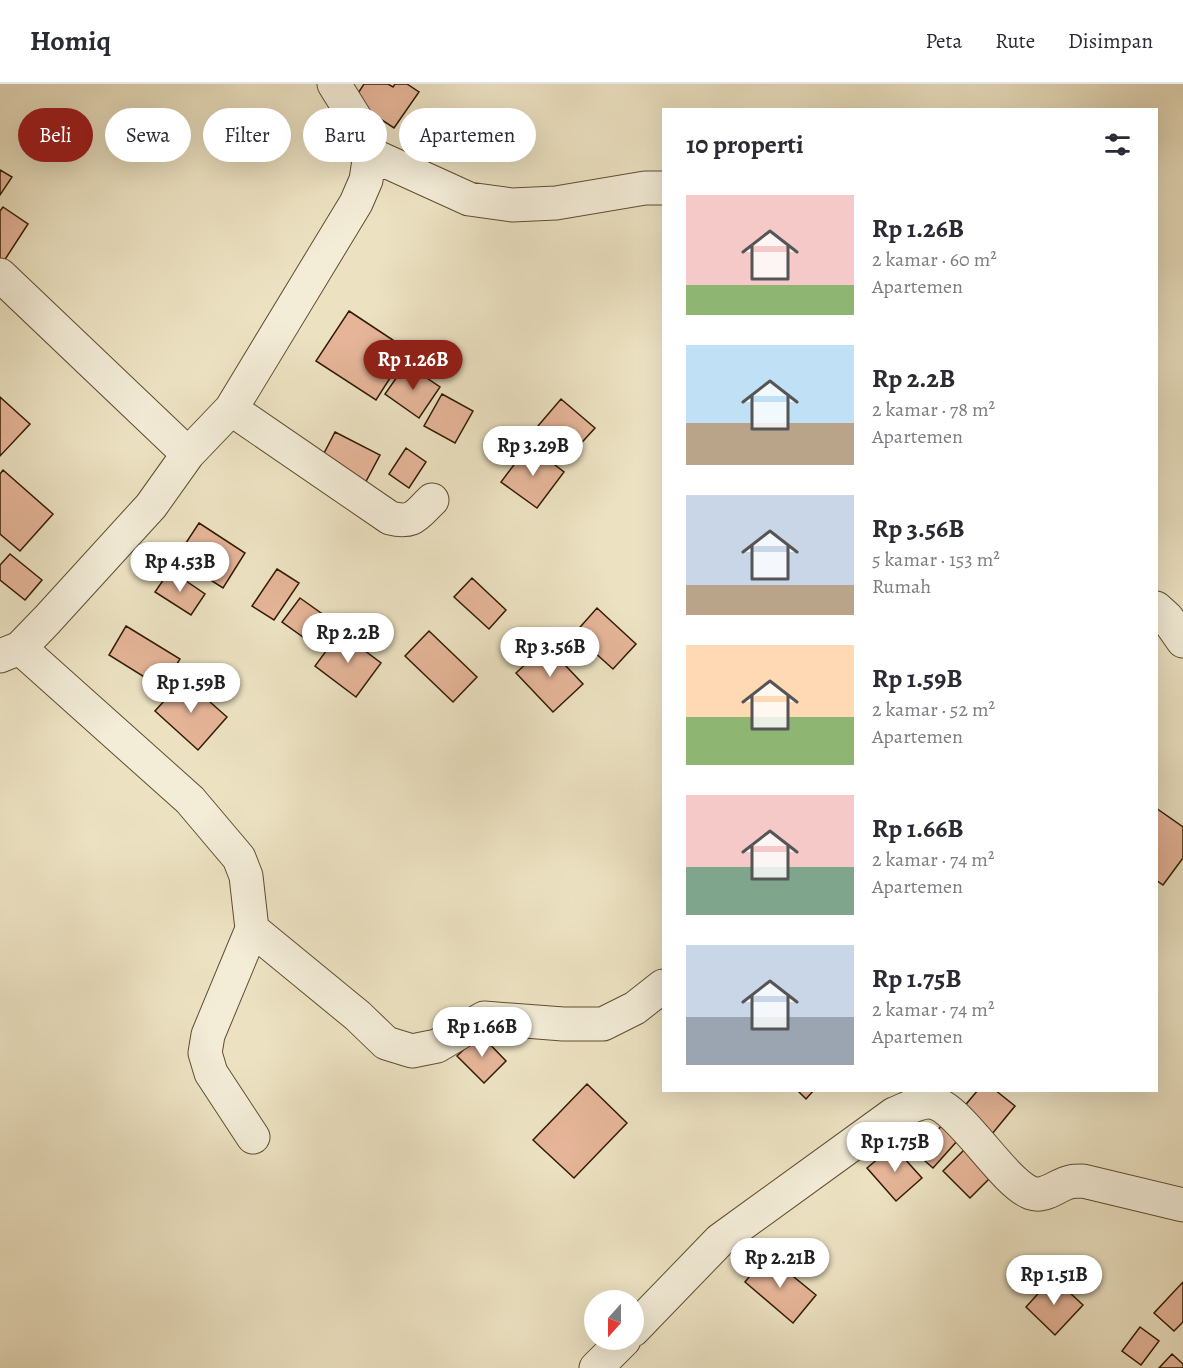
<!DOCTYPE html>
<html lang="id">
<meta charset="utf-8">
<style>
body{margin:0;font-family:Alegreya,serif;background:#f7f7f7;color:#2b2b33;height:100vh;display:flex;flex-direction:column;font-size:22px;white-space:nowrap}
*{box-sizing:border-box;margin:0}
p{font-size:20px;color:#7c7c81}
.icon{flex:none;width:33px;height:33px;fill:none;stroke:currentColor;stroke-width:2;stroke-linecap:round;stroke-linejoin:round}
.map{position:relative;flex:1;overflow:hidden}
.panel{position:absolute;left:662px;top:24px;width:496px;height:984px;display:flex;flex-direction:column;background:#fff;border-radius:0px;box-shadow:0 6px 24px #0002}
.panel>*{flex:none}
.top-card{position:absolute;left:18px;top:24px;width:554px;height:54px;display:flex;gap:12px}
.needle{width:39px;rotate:201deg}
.buttons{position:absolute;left:584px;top:1206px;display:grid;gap:12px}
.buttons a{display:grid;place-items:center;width:60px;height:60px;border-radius:50%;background:#fff;box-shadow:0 6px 24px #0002;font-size:30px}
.price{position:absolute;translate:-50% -51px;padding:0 14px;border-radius:21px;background:#fff;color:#222;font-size:20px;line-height:39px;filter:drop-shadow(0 2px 3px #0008)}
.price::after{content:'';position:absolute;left:50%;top:36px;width:18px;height:14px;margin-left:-9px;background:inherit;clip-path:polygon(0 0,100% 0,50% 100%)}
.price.on{background:#8f2418;color:#fff}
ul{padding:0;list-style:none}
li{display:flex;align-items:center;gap:18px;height:150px;padding:0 24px}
li span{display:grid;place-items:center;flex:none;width:168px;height:120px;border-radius:0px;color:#555}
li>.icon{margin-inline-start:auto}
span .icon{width:72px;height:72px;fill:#fffc;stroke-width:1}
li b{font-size:26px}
h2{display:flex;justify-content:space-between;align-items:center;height:72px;padding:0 24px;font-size:26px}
.tag{padding:0 21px;border-radius:27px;background:#fff;box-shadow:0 6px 24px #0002;font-size:21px;line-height:54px}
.tag.on{background:#8f2418;color:#fff}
header{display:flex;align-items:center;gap:36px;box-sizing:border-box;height:84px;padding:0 30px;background:#fff;border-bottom:2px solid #e1e1e2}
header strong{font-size:28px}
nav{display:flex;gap:33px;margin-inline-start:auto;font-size:21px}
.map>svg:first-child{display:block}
.building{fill:#e6b599;stroke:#321b00;stroke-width:1.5}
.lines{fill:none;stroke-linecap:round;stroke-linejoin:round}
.minor-casing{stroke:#604d30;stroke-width:35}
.minor{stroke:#f3ecd7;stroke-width:33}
</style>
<header>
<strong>Homiq</strong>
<nav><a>Peta</a><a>Rute</a><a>Disimpan</a></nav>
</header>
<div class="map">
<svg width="1183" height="1284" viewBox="0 0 1183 1284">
<rect width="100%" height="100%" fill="#ece2c2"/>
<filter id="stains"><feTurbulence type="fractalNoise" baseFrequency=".00333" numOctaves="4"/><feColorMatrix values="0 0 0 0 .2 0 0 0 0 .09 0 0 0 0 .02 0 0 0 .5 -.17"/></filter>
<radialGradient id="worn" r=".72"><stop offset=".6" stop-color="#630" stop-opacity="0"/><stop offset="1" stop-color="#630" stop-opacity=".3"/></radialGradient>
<!-- building -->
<path class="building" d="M364 0H388L393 3 395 0H407L419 8 394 44 353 17Z
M0 86 12 93 0 111Z
M3 123 28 140 2 180 0 179V127Z
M349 227 408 266 376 316 316 277Z
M406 280 440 303 419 334 385 310Z
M442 310 473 327 455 359 424 342Z
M0 313 30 340 0 372Z
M561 315 595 344 564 378 532 349Z
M335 348 380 371 363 403 318 381Z
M529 361 564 388 537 424 501 398Z
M406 364 426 378 409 404 389 390Z
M3 386 53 430 20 467 0 450V390Z
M199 439 245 469 223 504 176 474Z
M10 470 42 496 25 516 0 496V481Z
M277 485 299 499 274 536 252 522Z
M170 486 205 510 191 531 155 508Z
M472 494 506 526 489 545 454 513Z
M300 514 335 539 317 563 282 538Z
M597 524 636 560 613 585 574 550Z
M126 542 180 575 162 604 109 571Z
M429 547 477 593 453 618 405 572Z
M340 548 381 579 356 613 315 582Z
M546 561 583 600 553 628 516 589Z
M184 595 227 633 198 666 155 627Z
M1156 724 1183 743V774L1163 801 1156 796Z
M480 950 506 977 484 999 457 972Z
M587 1000 627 1039 574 1094 533 1056Z
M797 1006H814L806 1015Z
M978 1006H995L1015 1022 992 1050 962 1025Z
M942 1041 958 1056 933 1084 917 1070Z
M893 1062 922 1094 896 1117 867 1084Z
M966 1064 993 1091 970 1114 943 1087Z
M767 1171 816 1211 793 1239 745 1198Z
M1053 1193 1083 1221 1055 1251 1026 1223Z
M1183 1198V1238L1174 1247 1154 1229Z
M1140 1243 1159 1257 1141 1281 1122 1267Z
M1172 1270 1183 1280V1284H1159Z"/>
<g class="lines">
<defs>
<path id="minor" d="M370 70 469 115 512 121 556 119 645 104H663
M0 191 188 370
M231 325 390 434C414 440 416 431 432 416
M1156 524 1167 534 1183 557
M20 564 190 716 239 774 246 792 252 845 208 951 205 969 211 989 253 1053
M0 572 20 564 47 536 151 422 188 370 231 325 356 119 366 96 370 70 362 45 334 0
M252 845 358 932 386 959 412 967 437 962 484 934 563 940H603L635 924 663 902
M633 1246 720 1156 894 1030C905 1026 917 1018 929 1018 957 1018 1001 1097 1031 1109 1045 1114 1057 1101 1070 1098 1074 1097 1079 1097 1083 1097L1183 1121
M596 1284 624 1256"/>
</defs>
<!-- minor casing -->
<use href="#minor" class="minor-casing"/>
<!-- minor -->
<use href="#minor" class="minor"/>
</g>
<rect width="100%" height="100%" filter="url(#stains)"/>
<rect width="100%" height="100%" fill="url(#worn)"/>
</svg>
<div class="buttons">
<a><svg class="needle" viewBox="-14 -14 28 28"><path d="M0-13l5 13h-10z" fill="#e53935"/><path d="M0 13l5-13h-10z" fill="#7c7c81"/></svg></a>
</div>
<b class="price on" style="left:413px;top:307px">Rp 1.26B</b>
<b class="price" style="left:533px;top:393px">Rp 3.29B</b>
<b class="price" style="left:180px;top:509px">Rp 4.53B</b>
<b class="price" style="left:348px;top:580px">Rp 2.2B</b>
<b class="price" style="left:550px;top:594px">Rp 3.56B</b>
<b class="price" style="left:191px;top:630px">Rp 1.59B</b>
<b class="price" style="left:482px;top:974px">Rp 1.66B</b>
<b class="price" style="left:895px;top:1089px">Rp 1.75B</b>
<b class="price" style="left:780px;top:1205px">Rp 2.21B</b>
<b class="price" style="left:1054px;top:1222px">Rp 1.51B</b>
<div class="top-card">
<a class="tag on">Beli</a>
<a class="tag">Sewa</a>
<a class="tag">Filter</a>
<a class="tag">Baru</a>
<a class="tag">Apartemen</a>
</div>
<section class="panel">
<h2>10 properti<svg class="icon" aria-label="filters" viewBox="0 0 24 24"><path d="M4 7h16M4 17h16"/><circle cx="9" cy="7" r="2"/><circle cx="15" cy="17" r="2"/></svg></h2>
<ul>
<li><span style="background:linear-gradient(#f6c9c9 75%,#8fb573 0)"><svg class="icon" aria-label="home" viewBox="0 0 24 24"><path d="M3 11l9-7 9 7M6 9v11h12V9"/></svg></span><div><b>Rp 1.26B</b><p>2 kamar · 60 m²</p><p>Apartemen</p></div></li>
<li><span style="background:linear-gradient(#bfe0f5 65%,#b9a48a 0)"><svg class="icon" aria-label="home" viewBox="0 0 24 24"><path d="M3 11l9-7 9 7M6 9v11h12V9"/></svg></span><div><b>Rp 2.2B</b><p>2 kamar · 78 m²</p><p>Apartemen</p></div></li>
<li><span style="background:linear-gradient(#c9d6e8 75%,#b9a48a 0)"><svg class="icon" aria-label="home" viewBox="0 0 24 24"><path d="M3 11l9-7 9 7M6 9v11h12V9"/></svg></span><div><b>Rp 3.56B</b><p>5 kamar · 153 m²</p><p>Rumah</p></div></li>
<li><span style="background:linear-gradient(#ffd9b3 60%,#8fb573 0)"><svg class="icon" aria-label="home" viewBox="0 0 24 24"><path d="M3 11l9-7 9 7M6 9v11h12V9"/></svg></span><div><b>Rp 1.59B</b><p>2 kamar · 52 m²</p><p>Apartemen</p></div></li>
<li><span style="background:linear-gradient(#f6c9c9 60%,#7fa58c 0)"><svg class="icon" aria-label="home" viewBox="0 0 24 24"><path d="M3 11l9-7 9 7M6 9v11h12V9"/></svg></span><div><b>Rp 1.66B</b><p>2 kamar · 74 m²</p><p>Apartemen</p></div></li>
<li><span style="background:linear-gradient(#c9d6e8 60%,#9aa5b1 0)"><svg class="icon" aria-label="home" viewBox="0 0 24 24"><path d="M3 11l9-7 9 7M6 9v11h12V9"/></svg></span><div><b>Rp 1.75B</b><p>2 kamar · 74 m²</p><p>Apartemen</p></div></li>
</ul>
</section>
</div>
